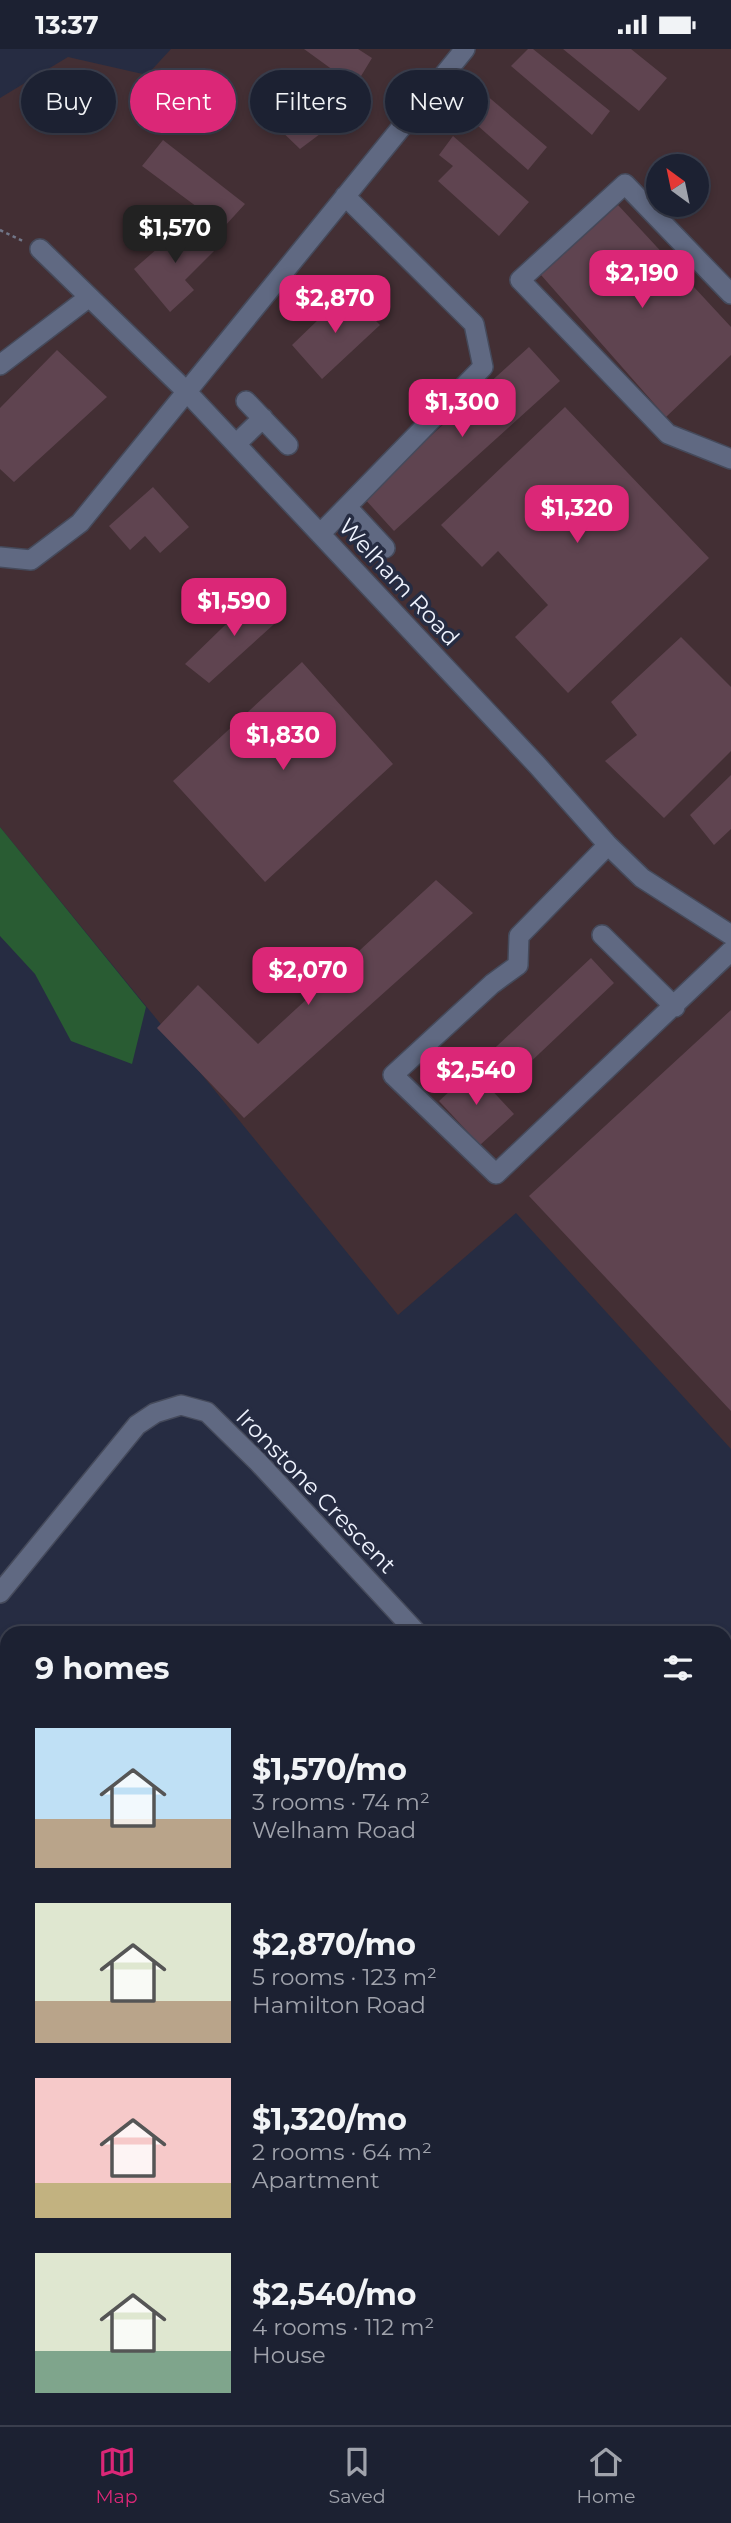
<!DOCTYPE html>
<meta charset="utf-8">
<style>
body{margin:0;font-family:Montserrat,sans-serif;background:#25293a;color:#f1f3f6;height:100vh;display:flex;flex-direction:column;font-size:26px;white-space:nowrap}
*{box-sizing:border-box;margin:0}
p{font-size:23px;color:#a0a3ac}
.icon{flex:none;width:38px;height:38px;fill:none;stroke:currentColor;stroke-width:2;stroke-linecap:round;stroke-linejoin:round}
.map{position:relative;flex:1;overflow:hidden}
.drawer{position:absolute;left:0px;top:1577px;width:732px;height:800px;display:flex;flex-direction:column;background:#1c2132;border-radius:21px 21px 0 0;box-shadow:0 4px 10px #0003,0 0 0 2px #3a3e4d}
.drawer>*{flex:none}
.banner{position:absolute;left:21px;top:21px;width:690px;height:63px;display:flex;gap:14px}
.needle{width:46px;rotate:327deg}
.tools{position:absolute;left:646px;top:105px;display:grid;gap:14px}
.tools a{display:grid;place-items:center;width:63px;height:63px;border-radius:50%;background:#1c2132;box-shadow:0 4px 10px #0003,0 0 0 2px #3a3e4d;font-size:35px}
.price{position:absolute;translate:-50% -60px;padding:0 16px;border-radius:14px;background:#db2777;color:#fff;font-size:23px;line-height:46px;filter:drop-shadow(0 2px 4px #0008)}
.price::after{content:'';position:absolute;left:50%;top:42px;width:21px;height:16px;margin-left:-10px;background:inherit;clip-path:polygon(0 0,100% 0,50% 100%)}
.price.active{background:#222;color:#fff}
ul{padding:0;list-style:none}
li{display:flex;align-items:center;gap:21px;height:175px;padding:0 35px}
li span{display:grid;place-items:center;flex:none;width:196px;height:140px;border-radius:0px;color:#555}
li>.icon{margin-inline-start:auto}
span .icon{width:84px;height:84px;fill:#fffc;stroke-width:1}
li b{font-size:30px}
h2{display:flex;justify-content:space-between;align-items:center;height:84px;padding:0 35px;font-size:30px}
.chip{padding:0 24px;border-radius:32px;background:#1c2132;box-shadow:0 4px 10px #0003,0 0 0 2px #3a3e4d;font-size:24px;line-height:63px}
.chip.active{background:#db2777;color:#fff}
.status{display:flex;justify-content:space-between;align-items:center;height:49px;padding:0 35px;background:#1c2132;direction:ltr}
.status svg{height:19px;fill:currentColor}
.menu{display:flex;justify-content:space-around;align-items:center;height:98px;border-top:2px solid #3a3e4d;background:#1c2132;font-size:19px;color:#a0a3ac}
.menu a{display:grid;justify-items:center;gap:4px}
.menu .active{color:#db2777}
.map>svg:first-child{display:block}
.industrial{fill:#432f34;fill-rule:evenodd}
.green{fill:#295c33}
.building{fill:#5f4450}
.lines{fill:none;stroke-linecap:round;stroke-linejoin:round}
.minor-casing{stroke:#454a5b;stroke-width:22}
.path{stroke:#717688;stroke-width:2.5;stroke-dasharray:3.5 3.5;stroke-linecap:butt}
.minor{stroke:#606982;stroke-width:19}
.rail-casing{stroke:#cfd4e0;stroke-width:8}
.rail{stroke:#262c42;stroke-width:5;stroke-dasharray:16;stroke-linecap:butt}
.labels{text-anchor:middle;dominant-baseline:central;stroke-width:7;stroke-linejoin:round;paint-order:stroke}
.street-label{font-size:23px;fill:#eff3fe;stroke:#262c42}
</style>
<div class="status"><b>13:37</b><svg viewBox="0 0 49 12"><path d="M0 12V9h3v3zM5 12V6h3v6zM10 12V3h3v9zM15 12V0h3v12zM26 1h20v11H26zM47 4h2v5h-2z"/></svg></div>
<div class="map">
<svg width="731" height="2376" viewBox="0 0 731 2376">
<rect width="100%" height="100%" fill="#262c42"/>
<!-- industrial -->
<path class="industrial" d="M171 0H731V1400L516 1164 398 1266 0 778V49L68 8 147 26ZM658 117H696V156H658Z
M7 2072V2370H413L408 2376H0V2078Z
M731 2133V2376H529L535 2370H724V2141Z"/>
<!-- green -->
<path class="green" d="M0 778 146 958 132 1015 71 992 35 925 0 887Z"/>
<!-- building -->
<path class="building" d="M304 0H358L372 9 355 37Z
M528 0H533L610 62 592 86 511 17Z
M563 0H631L667 29 639 62Z
M264 32 324 82 300 100 250 52Z
M485 45 547 98 528 121 469 69Z
M453 87 529 153 499 187 438 132 453 117 439 106Z
M163 91 245 155 224 178 142 117Z
M618 156 731 278V306L666 368 541 226Z
M190 171 214 202 185 231 194 241 170 263 134 220Z
M347 243 380 276 322 330 292 296Z
M529 298 560 332 394 482 363 448Z
M57 301 107 348 14 433 0 420V359Z
M565 358 709 509 568 644 515 588 548 556 498 502 482 518 441 476Z
M153 438 189 478 160 504 145 487 130 501 109 477Z
M258 544 283 567 209 634 185 615Z
M681 588 731 638V702L664 769 605 712 637 686 611 653Z
M302 613 393 715 265 833 173 732Z
M731 726V780L714 796 690 766Z
M436 831 473 864 244 1069 157 979 198 936 258 995Z
M591 909 614 934 505 1037 481 1012Z
M731 961V1362L529 1147Z
M473 1021 514 1065 480 1096 439 1052Z
M731 2344V2376H702L708 2370H724V2351Z
M109 2370H324L332 2376H104Z"/>
<g class="lines">
<defs>
<path id="minor" d="M40 200 185 341 537 716 608 796 642 829 731 886
M731 245 625 135 520 231 668 385 731 410
M0 316 88 249
M246 352 288 396
M236 395 263 369
M347 458 385 499
M320 485 483 318 474 275 345 147
M0 508 31 511 80 474 465 0
M608 796 519 887 518 916 492 935 393 1026 496 1125 731 902
M602 886 675 958
M0 1544 137 1376 155 1364 181 1356 207 1363 259 1414 417 1584
M0 1938 7 1945
M0 2024 7 2021
M0 2053 7 2046
M724 2091 731 2084
M724 2209 729 2194
M0 2341 7 2336
M545 2370 551 2376
M491 2376 496 2370"/>
</defs>
<!-- minor casing -->
<use href="#minor" class="minor-casing"/>
<!-- path -->
<path class="path" d="M0 181 25 193"/>
<!-- minor -->
<use href="#minor" class="minor"/>
<defs>
<path id="rail" d="M724 2008 731 2000
M419 2376 425 2370"/>
</defs>
<!-- rail casing -->
<use href="#rail" class="rail-casing"/>
<!-- rail -->
<use href="#rail" class="rail"/>
</g>
<g class="labels">
<!-- street labels -->
<g class="street-label">
<text transform="translate(399 533) rotate(47)">Welham Road</text>
<text transform="translate(316 1442) rotate(46)">Ironstone Crescent</text>
</g>
</g>
</svg>
<div class="tools">
<a><svg class="needle" viewBox="-14 -14 28 28"><path d="M0-13l5 13h-10z" fill="#e53935"/><path d="M0 13l5-13h-10z" fill="#a0a3ac"/></svg></a>
</div>
<b class="price active" style="left:175px;top:216px">$1,570</b>
<b class="price" style="left:642px;top:261px">$2,190</b>
<b class="price" style="left:335px;top:286px">$2,870</b>
<b class="price" style="left:462px;top:390px">$1,300</b>
<b class="price" style="left:577px;top:496px">$1,320</b>
<b class="price" style="left:234px;top:589px">$1,590</b>
<b class="price" style="left:283px;top:723px">$1,830</b>
<b class="price" style="left:308px;top:958px">$2,070</b>
<b class="price" style="left:476px;top:1058px">$2,540</b>
<div class="banner">
<a class="chip">Buy</a>
<a class="chip active">Rent</a>
<a class="chip">Filters</a>
<a class="chip">New</a>
</div>
<section class="drawer">
<h2>9 homes<svg class="icon" aria-label="filters" viewBox="0 0 24 24"><path d="M4 7h16M4 17h16"/><circle cx="9" cy="7" r="2"/><circle cx="15" cy="17" r="2"/></svg></h2>
<ul>
<li><span style="background:linear-gradient(#bfe0f5 65%,#b9a48a 0)"><svg class="icon" aria-label="home" viewBox="0 0 24 24"><path d="M3 11l9-7 9 7M6 9v11h12V9"/></svg></span><div><b>$1,570/mo</b><p>3 rooms · 74 m²</p><p>Welham Road</p></div></li>
<li><span style="background:linear-gradient(#dfe7d0 70%,#b9a48a 0)"><svg class="icon" aria-label="home" viewBox="0 0 24 24"><path d="M3 11l9-7 9 7M6 9v11h12V9"/></svg></span><div><b>$2,870/mo</b><p>5 rooms · 123 m²</p><p>Hamilton Road</p></div></li>
<li><span style="background:linear-gradient(#f6c9c9 75%,#c2b280 0)"><svg class="icon" aria-label="home" viewBox="0 0 24 24"><path d="M3 11l9-7 9 7M6 9v11h12V9"/></svg></span><div><b>$1,320/mo</b><p>2 rooms · 64 m²</p><p>Apartment</p></div></li>
<li><span style="background:linear-gradient(#dfe7d0 70%,#7fa58c 0)"><svg class="icon" aria-label="home" viewBox="0 0 24 24"><path d="M3 11l9-7 9 7M6 9v11h12V9"/></svg></span><div><b>$2,540/mo</b><p>4 rooms · 112 m²</p><p>House</p></div></li>
</ul>
</section>
</div>
<nav class="menu">
<a class="active"><svg class="icon" aria-label="map" viewBox="0 0 24 24"><path d="M3 6l6-2 6 2 6-2v14l-6 2-6-2-6 2zM9 4v14M15 6v14"/></svg>Map</a>
<a><svg class="icon" aria-label="saved" viewBox="0 0 24 24"><path d="M7 4h10v16l-5-4-5 4z"/></svg>Saved</a>
<a><svg class="icon" aria-label="home" viewBox="0 0 24 24"><path d="M3 11l9-7 9 7M6 9v11h12V9"/></svg>Home</a>
</nav>
